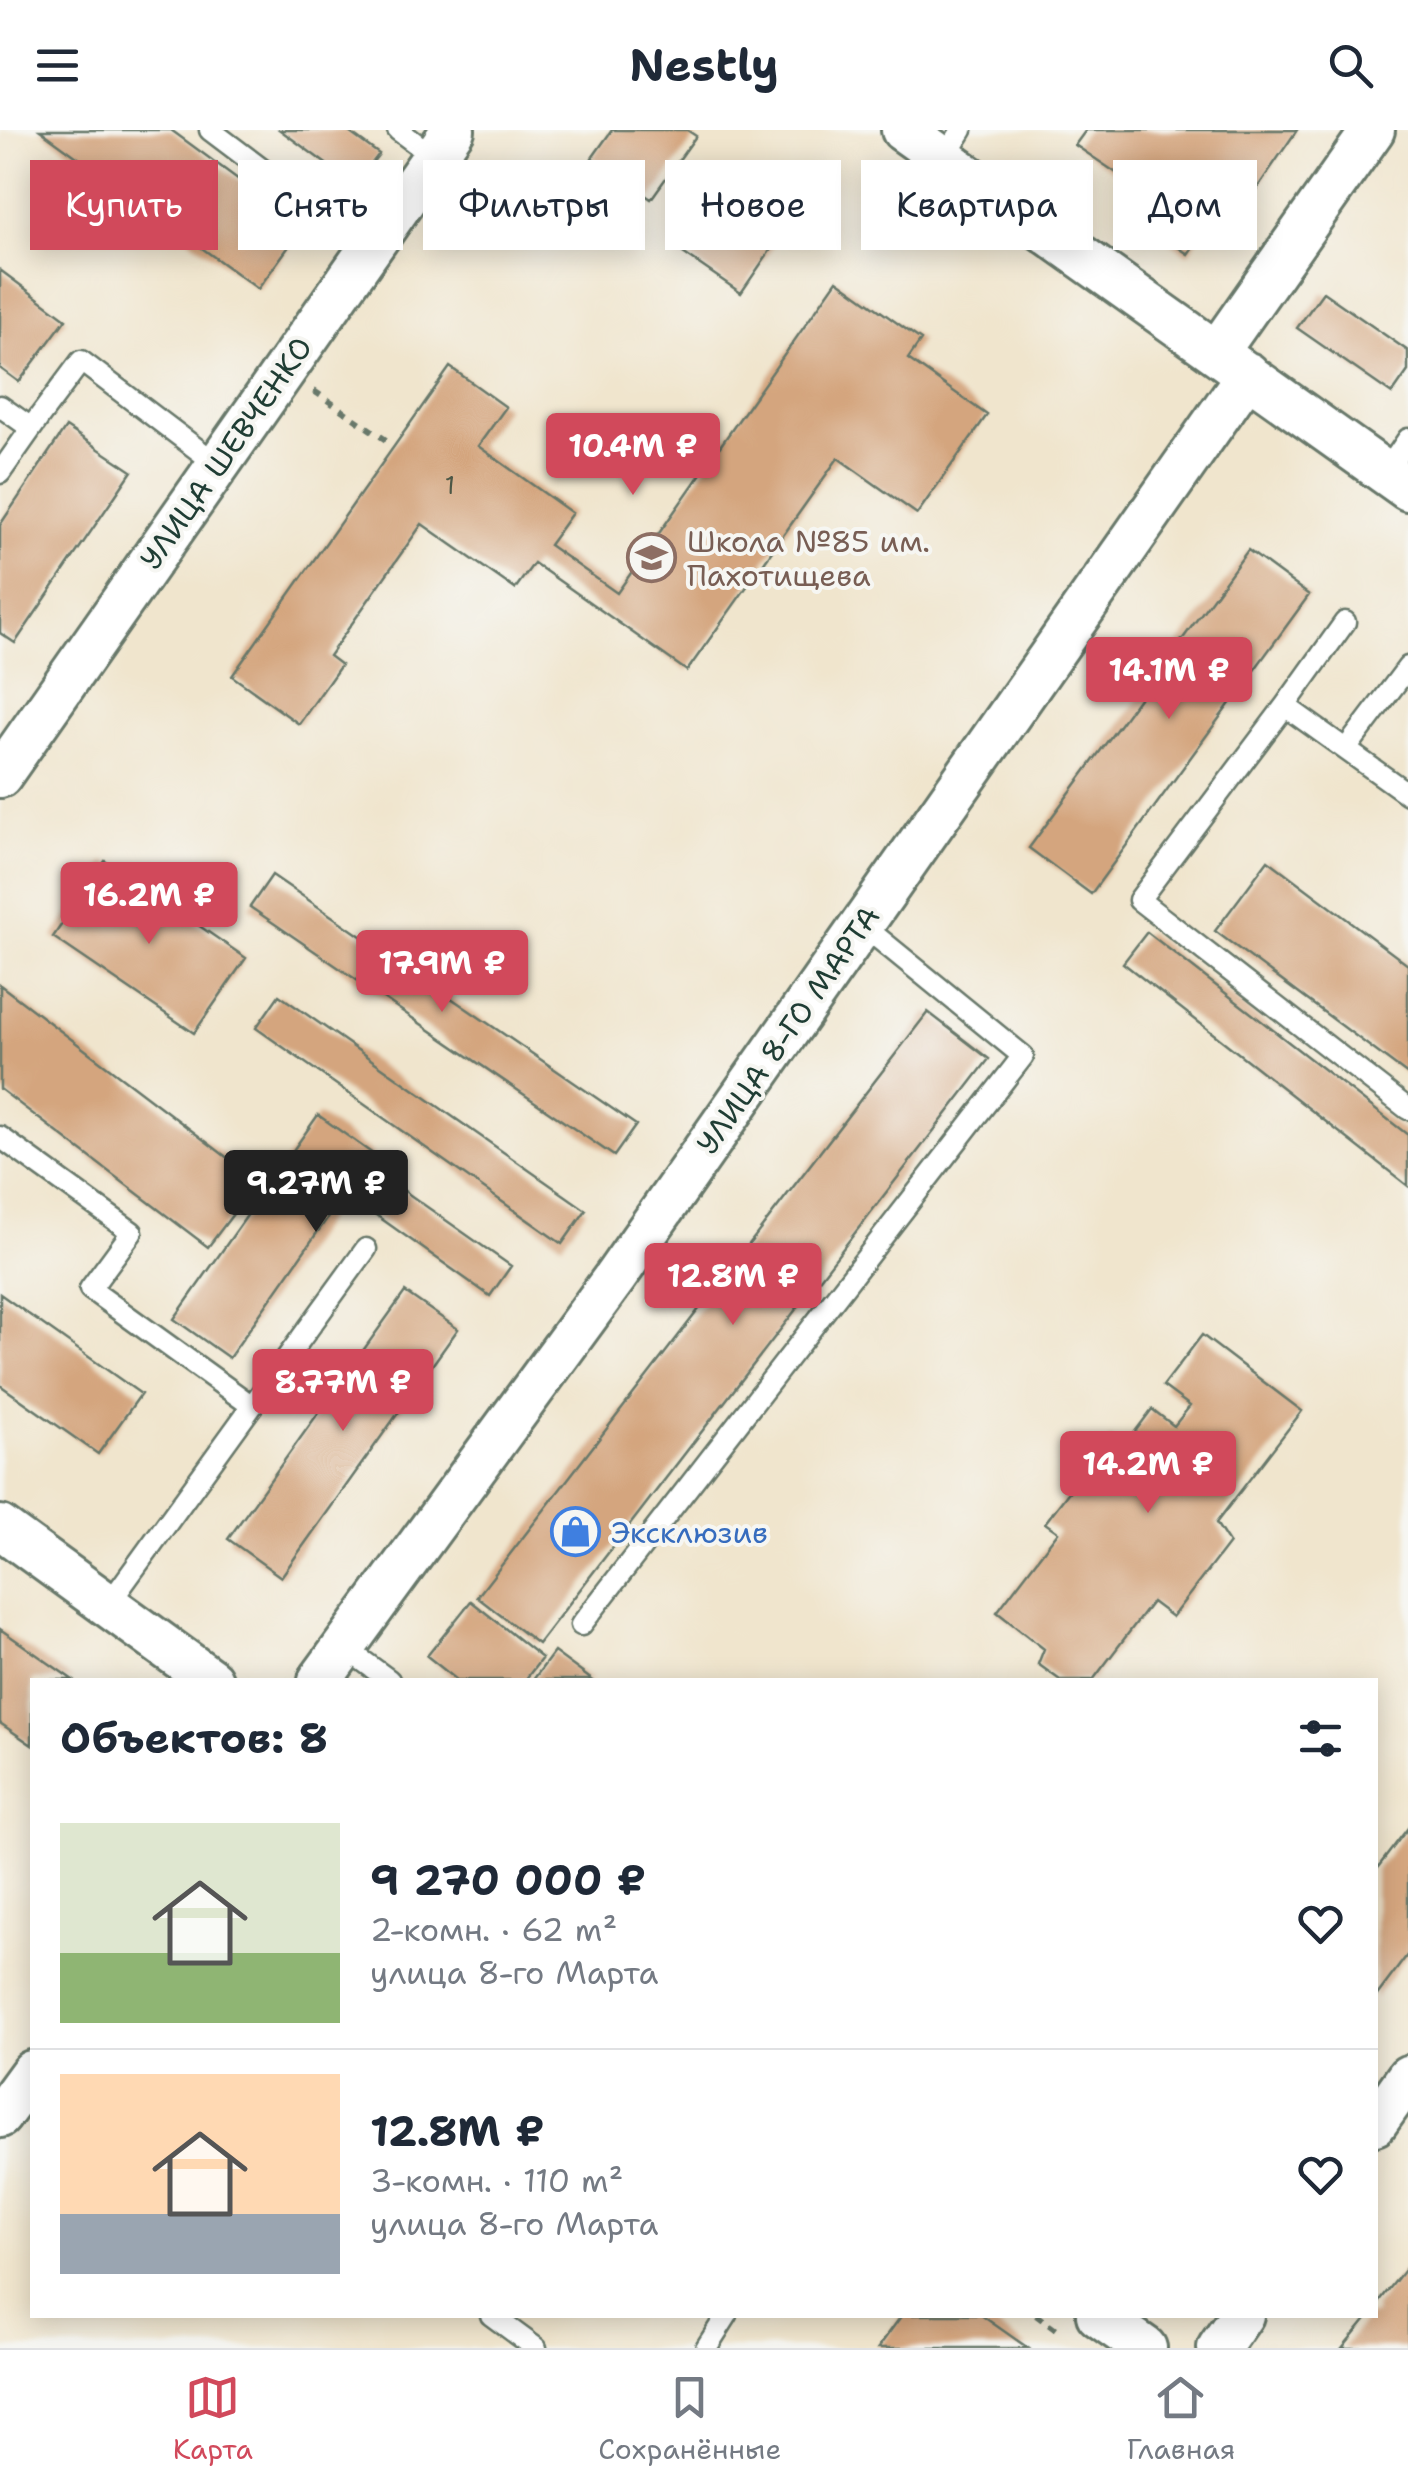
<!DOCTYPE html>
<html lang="ru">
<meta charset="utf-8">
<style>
body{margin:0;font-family:"Shantell Sans",sans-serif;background:#f6f6f7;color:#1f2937;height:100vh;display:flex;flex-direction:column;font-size:38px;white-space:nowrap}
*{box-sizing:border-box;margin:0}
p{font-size:32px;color:#747a83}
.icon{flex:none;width:55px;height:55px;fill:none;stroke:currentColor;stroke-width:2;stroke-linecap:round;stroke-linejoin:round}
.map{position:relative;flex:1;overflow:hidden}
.details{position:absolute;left:30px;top:1548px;width:1348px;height:640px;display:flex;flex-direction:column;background:#fff;border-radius:0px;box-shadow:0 5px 25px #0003}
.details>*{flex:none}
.banner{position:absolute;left:30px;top:30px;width:1350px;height:90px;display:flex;gap:20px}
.price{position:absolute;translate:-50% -85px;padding:0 22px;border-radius:10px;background:#d1495b;color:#fff;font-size:32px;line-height:65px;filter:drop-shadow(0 2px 5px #0008)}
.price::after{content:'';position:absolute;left:50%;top:60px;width:30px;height:22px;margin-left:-15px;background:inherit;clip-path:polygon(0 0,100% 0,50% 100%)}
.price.selected{background:#222;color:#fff}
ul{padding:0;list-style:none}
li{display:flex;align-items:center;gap:30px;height:250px;padding:0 30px}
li+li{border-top:2px solid #e0e1e3}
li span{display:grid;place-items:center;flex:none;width:280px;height:200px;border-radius:0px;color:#555}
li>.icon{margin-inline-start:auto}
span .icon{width:120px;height:120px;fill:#fffc;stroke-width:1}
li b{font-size:42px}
h2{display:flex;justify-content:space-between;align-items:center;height:120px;padding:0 30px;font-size:42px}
.chip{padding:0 35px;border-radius:0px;background:#fff;box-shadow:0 5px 25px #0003;font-size:35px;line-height:90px}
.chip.selected{background:#d1495b;color:#fff}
header{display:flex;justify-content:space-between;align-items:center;height:130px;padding:0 30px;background:#fff;font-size:45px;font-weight:700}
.dock{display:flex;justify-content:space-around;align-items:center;height:140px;border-top:2px solid #e0e1e3;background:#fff;font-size:28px;color:#747a83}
.dock a{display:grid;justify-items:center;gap:5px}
.dock .selected{color:#d1495b}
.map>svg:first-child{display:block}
.building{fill:#d4a57e}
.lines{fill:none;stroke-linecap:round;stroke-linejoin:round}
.service-casing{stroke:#68786a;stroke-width:25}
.minor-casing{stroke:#68786a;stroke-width:48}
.path{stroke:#68786a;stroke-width:6;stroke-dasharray:8 8;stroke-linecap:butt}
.service{stroke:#fff;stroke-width:20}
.minor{stroke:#fff;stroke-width:42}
.labels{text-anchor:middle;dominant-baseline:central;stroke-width:8;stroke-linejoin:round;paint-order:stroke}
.number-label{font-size:25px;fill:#4c5746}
.street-label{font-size:30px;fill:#1f3d34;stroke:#f6f6f2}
.education-label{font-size:30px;fill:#785e54;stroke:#f6f6f2;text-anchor:start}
.shop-label{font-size:30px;fill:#366cbe;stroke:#f6f6f2;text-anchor:start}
</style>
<header><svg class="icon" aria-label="menu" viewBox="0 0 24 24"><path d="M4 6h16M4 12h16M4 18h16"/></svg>Nestly<svg class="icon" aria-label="search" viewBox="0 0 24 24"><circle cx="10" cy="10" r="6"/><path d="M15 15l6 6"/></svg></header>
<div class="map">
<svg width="1408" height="2218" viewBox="0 0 1408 2218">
<rect width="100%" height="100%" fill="#f6f6f2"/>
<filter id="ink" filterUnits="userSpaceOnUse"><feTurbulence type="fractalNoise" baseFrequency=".01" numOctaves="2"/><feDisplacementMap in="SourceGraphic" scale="20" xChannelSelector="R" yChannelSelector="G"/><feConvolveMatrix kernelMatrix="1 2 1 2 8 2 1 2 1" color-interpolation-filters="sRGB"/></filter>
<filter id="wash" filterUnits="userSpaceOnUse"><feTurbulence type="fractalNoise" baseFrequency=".0048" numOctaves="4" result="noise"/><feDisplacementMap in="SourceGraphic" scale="40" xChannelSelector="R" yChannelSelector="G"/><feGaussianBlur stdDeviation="2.25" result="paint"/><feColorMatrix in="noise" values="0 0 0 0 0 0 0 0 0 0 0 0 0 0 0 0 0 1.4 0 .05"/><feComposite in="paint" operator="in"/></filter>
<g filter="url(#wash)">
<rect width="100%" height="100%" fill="#f0e5cd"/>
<g id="blocks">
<!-- building -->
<path class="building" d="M40 0H171L303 97 258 159Z
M280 0H346L379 24 355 55Z
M612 0H687L696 6 651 69 592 28Z
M1086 0H1297L1238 86 1222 75 1188 124 1137 89 1152 67 1075 15Z
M720 69 778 109 741 163 683 123Z
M0 140 66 189 19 252 0 238Z
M837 150 921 210 908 229 987 285 917 384 838 328 687 541 534 433 515 459 422 394 329 526 341 535 299 594 232 546 450 237 506 277 478 316 572 383 549 415 617 463Z
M1323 162 1408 221V241L1392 264 1297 198Z
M66 297 132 341 15 513 0 503V395Z
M1248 420 1309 465 1091 764 1029 718Z
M1268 730 1408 835V945L1215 801Z
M105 731 246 828 194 903 53 807Z
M272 745 636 995 614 1026 250 777Z
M1147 802 1408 1005V1056L1123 833Z
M0 855 258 1051 208 1117 0 959Z
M279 865 586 1080 562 1114 256 898Z
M928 882 989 929 538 1514 477 1467Z
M318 985 373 1024 366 1034 511 1136 490 1166 345 1063 229 1228 174 1189Z
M405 1162 458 1199 281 1447 228 1409Z
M0 1164 141 1264 98 1324 0 1255Z
M1202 1205 1302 1281 1216 1393 1229 1413 1172 1487 1152 1472 1093 1550H1060L1038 1534 1044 1519 997 1482 1058 1402 1045 1393 1110 1308 1139 1330 1147 1319 1131 1307 1152 1279 1174 1296 1190 1276 1163 1256Z
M471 1471 542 1528 525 1550H457L427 1526Z
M0 1499 73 1550H32V1615L0 1593Z
M554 1522 592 1550H533Z
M1408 1698V1824L1375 1868V1741Z
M1408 2135V2218H1342L1369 2185H1375V2177Z
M902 2185H981L1028 2218H878Z"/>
</g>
</g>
<g filter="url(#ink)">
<use href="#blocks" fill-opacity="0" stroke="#68786a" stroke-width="2.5"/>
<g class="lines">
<defs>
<path id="service" d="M210 0 369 120
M398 0 434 27
M944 29 962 0
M0 276 31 298 81 231 218 335
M0 343 38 289
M1385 343 1408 309
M1285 576 1345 492
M1346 619 1408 537
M1408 664 1285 576 1139 770 1408 979
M0 1007 132 1102 90 1159 252 1276 108 1475
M252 1276 366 1119
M581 1495 1023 926 861 794
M344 1517 389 1550
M491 2185 536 2218
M706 2218 727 2185"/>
<path id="minor" d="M903 0 1408 359
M1217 222 1373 0
M0 646 453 0
M0 1397 211 1550
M320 1550 616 1146 1248 244
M0 1986 32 1942
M1375 1994 1408 1947
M1098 2185 1145 2218
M1219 2218 1242 2185"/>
</defs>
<!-- service casing -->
<use href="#service" class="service-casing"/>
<!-- minor casing -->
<use href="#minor" class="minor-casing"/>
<!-- path -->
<path class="path" d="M314 261 386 310
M1036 2185 1060 2203"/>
<!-- service -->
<use href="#service" class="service"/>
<!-- minor -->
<use href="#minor" class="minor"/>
</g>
</g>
<!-- icons -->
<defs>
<symbol id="school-ring" viewBox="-11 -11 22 22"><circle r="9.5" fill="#f6f6f2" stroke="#8d6e63" stroke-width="1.5"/><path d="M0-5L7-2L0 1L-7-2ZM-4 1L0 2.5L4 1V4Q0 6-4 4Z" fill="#8d6e63"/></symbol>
<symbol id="shop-ring" viewBox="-11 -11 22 22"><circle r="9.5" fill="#f6f6f2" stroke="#3f7fe0" stroke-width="1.5"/><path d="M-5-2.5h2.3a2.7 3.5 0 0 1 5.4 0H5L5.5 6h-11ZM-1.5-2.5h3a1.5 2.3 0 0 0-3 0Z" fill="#3f7fe0"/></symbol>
</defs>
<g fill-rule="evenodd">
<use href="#school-ring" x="624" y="400" width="55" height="55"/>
<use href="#shop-ring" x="548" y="1374" width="55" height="55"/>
</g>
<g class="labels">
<!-- number labels -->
<g class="number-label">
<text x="450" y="355">1</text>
</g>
<!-- street labels -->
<g class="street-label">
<text transform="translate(226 323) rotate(-55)">УЛИЦА ШЕВЧЕНКО</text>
<text transform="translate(788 900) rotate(-55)">УЛИЦА 8-ГО МАРТА</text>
</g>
<!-- education labels -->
<g class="education-label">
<text x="687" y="411">Школа №85 им.<tspan x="687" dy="34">Пахотищева</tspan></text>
</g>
<!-- shop labels -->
<g class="shop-label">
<text x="611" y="1402">Эксклюзив</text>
</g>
</g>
</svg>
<b class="price" style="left:633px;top:368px">10.4M ₽</b>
<b class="price" style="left:1169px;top:592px">14.1M ₽</b>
<b class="price" style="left:149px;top:817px">16.2M ₽</b>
<b class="price" style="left:442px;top:885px">17.9M ₽</b>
<b class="price selected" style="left:316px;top:1105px">9.27M ₽</b>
<b class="price" style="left:733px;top:1198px">12.8M ₽</b>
<b class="price" style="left:343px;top:1304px">8.77M ₽</b>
<b class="price" style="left:1148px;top:1386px">14.2M ₽</b>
<div class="banner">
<a class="chip selected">Купить</a>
<a class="chip">Снять</a>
<a class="chip">Фильтры</a>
<a class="chip">Новое</a>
<a class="chip">Квартира</a>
<a class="chip">Дом</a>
</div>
<section class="details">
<h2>Объектов: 8<svg class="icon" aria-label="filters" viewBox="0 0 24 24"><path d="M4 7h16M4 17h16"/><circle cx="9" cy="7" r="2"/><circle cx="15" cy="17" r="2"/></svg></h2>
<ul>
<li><span style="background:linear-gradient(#dfe7d0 65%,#8fb573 0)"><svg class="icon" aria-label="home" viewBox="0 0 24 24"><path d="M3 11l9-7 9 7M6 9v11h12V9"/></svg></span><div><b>9 270 000 ₽</b><p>2-комн. · 62 m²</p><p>улица 8-го Марта</p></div><svg class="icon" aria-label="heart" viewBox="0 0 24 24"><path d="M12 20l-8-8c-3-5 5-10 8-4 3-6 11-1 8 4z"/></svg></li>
<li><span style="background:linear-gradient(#ffd9b3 70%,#9aa5b1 0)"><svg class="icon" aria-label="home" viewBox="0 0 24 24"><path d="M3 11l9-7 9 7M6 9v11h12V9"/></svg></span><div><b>12.8M ₽</b><p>3-комн. · 110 m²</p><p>улица 8-го Марта</p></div><svg class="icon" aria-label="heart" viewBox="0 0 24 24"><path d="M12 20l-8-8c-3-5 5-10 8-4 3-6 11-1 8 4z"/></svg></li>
</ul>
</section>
</div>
<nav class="dock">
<a class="selected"><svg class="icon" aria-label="map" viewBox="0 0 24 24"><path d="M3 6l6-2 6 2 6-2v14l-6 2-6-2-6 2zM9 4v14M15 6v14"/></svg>Карта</a>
<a><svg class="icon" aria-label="saved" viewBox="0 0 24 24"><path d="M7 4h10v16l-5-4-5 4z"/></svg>Сохранённые</a>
<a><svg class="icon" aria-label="home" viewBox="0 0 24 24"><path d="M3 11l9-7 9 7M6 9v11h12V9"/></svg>Главная</a>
</nav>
